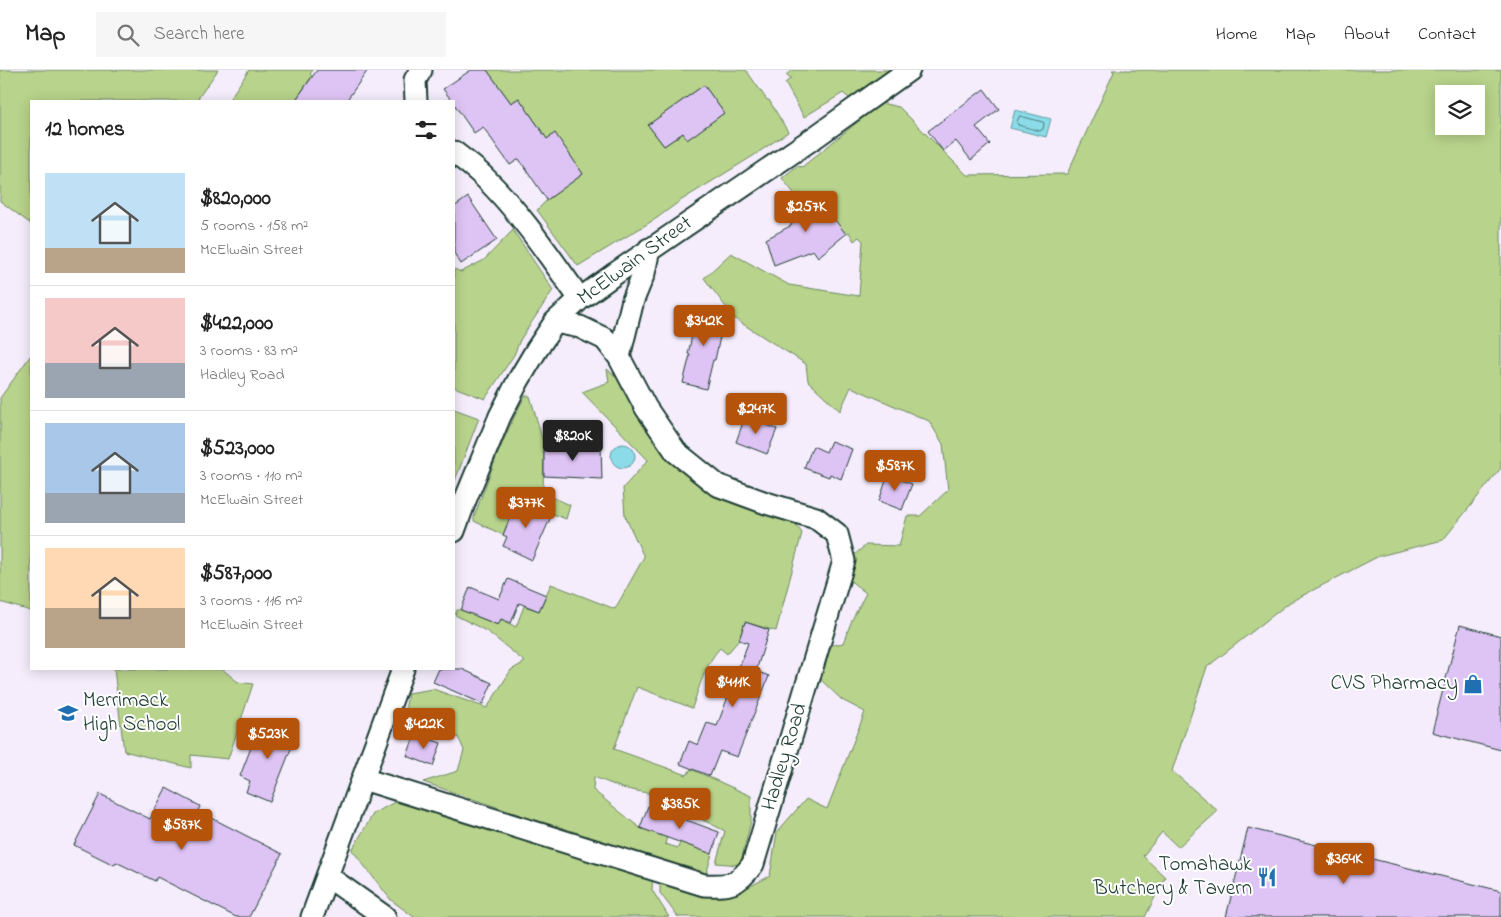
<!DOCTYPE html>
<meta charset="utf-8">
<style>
body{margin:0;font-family:"Indie Flower",sans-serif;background:#f6f6f6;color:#222;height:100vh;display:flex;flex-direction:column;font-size:19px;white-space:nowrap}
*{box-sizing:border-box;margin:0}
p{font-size:16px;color:#767676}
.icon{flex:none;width:28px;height:28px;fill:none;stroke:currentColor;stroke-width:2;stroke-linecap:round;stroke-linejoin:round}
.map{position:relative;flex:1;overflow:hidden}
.side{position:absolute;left:30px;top:30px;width:425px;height:570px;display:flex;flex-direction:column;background:#fff;border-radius:0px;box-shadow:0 2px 12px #0003}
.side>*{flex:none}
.buttons{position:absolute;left:1435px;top:15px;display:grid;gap:10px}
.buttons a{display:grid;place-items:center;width:50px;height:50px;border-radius:0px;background:#fff;box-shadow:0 2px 12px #0003;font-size:25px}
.price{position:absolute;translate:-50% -42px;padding:0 11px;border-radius:5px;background:#b45309;color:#fff;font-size:16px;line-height:32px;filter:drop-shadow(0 1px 2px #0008)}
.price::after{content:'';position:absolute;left:50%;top:30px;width:15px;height:11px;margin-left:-8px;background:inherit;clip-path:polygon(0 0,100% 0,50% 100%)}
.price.active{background:#222;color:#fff}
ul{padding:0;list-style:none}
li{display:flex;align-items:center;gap:15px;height:125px;padding:0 15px}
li+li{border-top:1px solid #e0e0e0}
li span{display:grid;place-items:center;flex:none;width:140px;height:100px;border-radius:0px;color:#555}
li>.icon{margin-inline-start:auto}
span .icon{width:60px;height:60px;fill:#fffc;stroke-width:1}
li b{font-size:21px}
h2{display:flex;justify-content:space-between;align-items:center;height:60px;padding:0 15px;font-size:21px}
header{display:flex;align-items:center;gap:30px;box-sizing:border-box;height:70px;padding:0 25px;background:#fff;border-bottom:1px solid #e0e0e0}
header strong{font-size:24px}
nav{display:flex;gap:28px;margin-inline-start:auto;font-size:18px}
.search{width:350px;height:45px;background:#f6f6f6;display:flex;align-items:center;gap:12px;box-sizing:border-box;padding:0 18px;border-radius:0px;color:#767676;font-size:19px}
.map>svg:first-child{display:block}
.green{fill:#b8d38b;stroke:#6c8860;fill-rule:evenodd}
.water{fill:#8bdbe8;stroke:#609ca0}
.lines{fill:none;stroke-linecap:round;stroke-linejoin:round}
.shore{stroke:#4a7c7c;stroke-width:1}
.building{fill:#dec4f4;stroke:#1f3d34}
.street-casing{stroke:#1f3d34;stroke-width:25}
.street{stroke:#fff;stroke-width:21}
.labels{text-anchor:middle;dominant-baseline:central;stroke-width:4;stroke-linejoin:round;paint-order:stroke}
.street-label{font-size:21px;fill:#1f3d34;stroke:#fff}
.poi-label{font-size:21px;fill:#1f3d34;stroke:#fff;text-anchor:end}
</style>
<header>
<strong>Map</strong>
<div class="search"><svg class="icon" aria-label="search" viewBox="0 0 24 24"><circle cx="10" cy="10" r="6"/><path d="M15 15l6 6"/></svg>Search here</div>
<nav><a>Home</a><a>Map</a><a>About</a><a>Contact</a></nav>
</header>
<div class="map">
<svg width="1501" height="847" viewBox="0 0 1501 847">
<rect width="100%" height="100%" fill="#f5edfc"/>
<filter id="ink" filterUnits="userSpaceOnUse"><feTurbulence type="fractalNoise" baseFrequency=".02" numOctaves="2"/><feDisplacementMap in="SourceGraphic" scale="10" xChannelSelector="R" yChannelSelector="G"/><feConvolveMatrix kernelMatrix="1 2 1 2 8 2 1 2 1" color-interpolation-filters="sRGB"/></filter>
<g filter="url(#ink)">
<!-- green -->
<path class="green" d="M0 0H218L196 31H31V154L0 131Z
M249 0H313L310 4 312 6 295 31H228Z
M487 0H746L767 30H769L788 62 753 86 680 131 657 148 578 196 537 140 547 130 583 104 555 64 547 69 519 28 511 33ZM704 15 724 43 688 69 683 63 664 76 648 55Z
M793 0H907L858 36 843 23 804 47 785 13 791 8 786 5Z
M1112 0H1497V1L1501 0V398L1443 470 1379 486 1290 532 1207 597 1172 701 1218 741 1178 777 1162 762 1143 786 1165 807 1145 847H678L660 823V811L731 826 770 806 777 762 806 729 827 739 865 642 842 630 821 610 828 576 843 573 852 550 866 523 848 509 854 485 866 475 899 476 907 446H920L948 420 943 374 929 351 851 317 840 341 808 311 806 294 735 249 704 208 731 183 789 215 859 226 863 171 859 167 854 171 849 162 845 165 817 126 804 136 782 108 797 96 802 97 881 33 899 37 967 105 1067 104 1114 2ZM1444 24H1476V56H1444Z
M513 160 553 220 520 270 514 285 485 329 454 317V199L461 202 484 190Z
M31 285V541L0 532V328Z
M607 299 627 315 673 388 791 448 802 463 776 561 745 552 739 570 727 584 720 578C705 594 699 618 692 638L637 617 614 679 687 705 691 699 751 726V751L740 795 716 793 725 761 689 743 683 730 622 718 594 707 593 720 640 758 667 767 665 774 678 778 680 772 712 784 705 808 423 712 458 701 464 680 458 667 404 647 408 623 433 619 487 638 511 600 525 592 488 562 455 545 457 540H461L498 555 501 549 516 557 524 536 539 541 551 514 615 539 644 487 625 446 623 418 648 390 582 322 609 312Z
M525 326H530L544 375 543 423 570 435 566 449 517 430 503 465 474 451V447C489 406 504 364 525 326Z
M454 339 479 348 454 413Z
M114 599H222L238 612 253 614 228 689 191 685V698L124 681Z
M409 724 653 799 652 820 669 847H414L391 830 352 780 373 744Z"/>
<!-- water -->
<path class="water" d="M1015 40 1051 49 1046 67 1010 58Z
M611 386a12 12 0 1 1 24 0a12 12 0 1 1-24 0Z"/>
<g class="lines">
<!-- shore -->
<path class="shore" d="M1020 46 1043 52 1044 54 1043 59 1040 61 1018 55 1017 52Z"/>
</g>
<!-- building -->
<path class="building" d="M317 0H368L346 31H295Z
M471 0H487L511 33 519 28 547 69 555 63 583 104 547 130 519 89 510 95 483 57 474 63 454 34V31H452L443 19Z
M704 15 724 43 687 70 683 63 664 76 648 55Z
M984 19 999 39 976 57 990 74 971 90 956 71 943 81 928 61Z
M816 126 846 164 818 187 813 180 774 195 766 169 792 155 787 148Z
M468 127 497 170 461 194 454 183V137Z
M698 238 725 244 715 290H713L706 319 683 313 690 285 688 284Z
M745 347 777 359 767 384 736 372Z
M831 371 852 379 841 409 830 404 829 407 804 398 813 376 826 382Z
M544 375 601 377 602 409 544 406Z
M888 405 912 414 902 440 879 431Z
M517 430 552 444 532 490 503 476 507 467 503 465Z
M508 509 546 525 539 541 519 533 511 553 501 549 498 555 461 540 470 517 499 529Z
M745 552 769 560 756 601 769 606 737 687 720 681 710 706 680 694 689 671 698 675 707 653 717 656 748 573 739 570Z
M1460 555 1501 566V680L1432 662Z
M439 599H462L492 613 483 634 433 612Z
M272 651 298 661 270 732 246 722 250 711 240 706 259 657 268 661Z
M415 664 441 673 433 696 407 686Z
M166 718 200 736 198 741 282 784 249 847H236L157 807 155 811 116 792 114 795 74 775 100 724 150 749Z
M648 736 719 762 712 784 640 758Z
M1248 758 1501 821V847H1226Z"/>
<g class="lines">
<defs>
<path id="street" d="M416 31 415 10 421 0
M454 82C464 90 475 98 484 107 521 143 550 187 580 229
M555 252 580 257 605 269 619 287
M454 461 466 428 500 346 518 311 537 279 555 252 580 229 616 203 818 65 909 0
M363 709 704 815C730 816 737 816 753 794L844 491 837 464 816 448 766 433 717 415 676 382 646 338 619 287 633 230 644 203 649 179
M327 806 385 847
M312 847 403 599"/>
</defs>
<!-- street casing -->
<use href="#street" class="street-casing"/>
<!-- street -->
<use href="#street" class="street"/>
</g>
</g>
<!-- icons -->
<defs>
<symbol id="shop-bare" viewBox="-9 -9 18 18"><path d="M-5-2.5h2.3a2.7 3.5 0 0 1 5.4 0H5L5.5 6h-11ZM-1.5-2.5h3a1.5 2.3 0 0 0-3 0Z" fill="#1f6fb2" stroke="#fff" stroke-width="2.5" paint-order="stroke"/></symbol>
<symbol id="school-bare" viewBox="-9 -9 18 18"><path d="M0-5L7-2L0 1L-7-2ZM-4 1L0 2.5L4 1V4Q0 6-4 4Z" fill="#1f6fb2" stroke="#fff" stroke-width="2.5" paint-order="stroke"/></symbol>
<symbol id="restaurant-bare" viewBox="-9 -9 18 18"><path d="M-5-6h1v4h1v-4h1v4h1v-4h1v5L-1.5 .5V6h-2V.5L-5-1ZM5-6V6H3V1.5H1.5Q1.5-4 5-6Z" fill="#1f6fb2" stroke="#fff" stroke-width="2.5" paint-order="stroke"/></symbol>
</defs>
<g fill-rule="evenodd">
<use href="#shop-bare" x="1459" y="600" width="28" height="28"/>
<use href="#school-bare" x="54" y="629" width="28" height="28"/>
<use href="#restaurant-bare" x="1253" y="793" width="28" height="28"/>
</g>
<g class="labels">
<!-- street labels -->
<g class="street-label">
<text transform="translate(635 191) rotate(-36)">McElwain Street</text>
<text transform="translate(785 687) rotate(-73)">Hadley Road</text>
</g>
<!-- poi labels -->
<g class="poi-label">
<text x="1458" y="614">CVS Pharmacy</text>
<text x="83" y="631" text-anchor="start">Merrimack<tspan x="83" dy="24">High School</tspan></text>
<text x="1252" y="795">Tomahawk<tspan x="1252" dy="24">Butchery &amp; Tavern</tspan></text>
</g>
</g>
</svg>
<div class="buttons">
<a><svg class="icon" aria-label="layers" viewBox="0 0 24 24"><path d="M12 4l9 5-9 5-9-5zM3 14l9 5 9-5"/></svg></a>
</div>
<b class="price" style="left:806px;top:163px">$257K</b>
<b class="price" style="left:704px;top:277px">$342K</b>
<b class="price" style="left:756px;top:365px">$247K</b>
<b class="price active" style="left:573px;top:392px">$820K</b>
<b class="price" style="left:895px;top:422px">$587K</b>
<b class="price" style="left:526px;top:459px">$377K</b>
<b class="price" style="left:733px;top:638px">$411K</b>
<b class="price" style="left:424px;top:680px">$422K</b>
<b class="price" style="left:268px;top:690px">$523K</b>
<b class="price" style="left:680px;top:760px">$385K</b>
<b class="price" style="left:182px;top:781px">$587K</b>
<b class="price" style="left:1344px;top:815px">$364K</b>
<section class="side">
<h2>12 homes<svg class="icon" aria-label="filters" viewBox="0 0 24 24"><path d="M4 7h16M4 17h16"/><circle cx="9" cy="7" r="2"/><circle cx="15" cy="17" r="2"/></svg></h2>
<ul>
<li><span style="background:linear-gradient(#bfe0f5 75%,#b9a48a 0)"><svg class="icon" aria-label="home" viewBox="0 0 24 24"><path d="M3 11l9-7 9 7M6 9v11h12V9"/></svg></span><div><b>$820,000</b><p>5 rooms · 158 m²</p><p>McElwain Street</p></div></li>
<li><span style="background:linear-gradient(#f6c9c9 65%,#9aa5b1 0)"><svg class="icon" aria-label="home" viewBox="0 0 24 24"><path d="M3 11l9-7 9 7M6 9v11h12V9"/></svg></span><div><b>$422,000</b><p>3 rooms · 83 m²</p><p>Hadley Road</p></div></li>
<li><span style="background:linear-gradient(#a9c7e8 70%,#9aa5b1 0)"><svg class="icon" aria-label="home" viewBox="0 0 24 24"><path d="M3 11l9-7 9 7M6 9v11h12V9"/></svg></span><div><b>$523,000</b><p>3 rooms · 110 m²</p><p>McElwain Street</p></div></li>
<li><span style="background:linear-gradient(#ffd9b3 60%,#b9a48a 0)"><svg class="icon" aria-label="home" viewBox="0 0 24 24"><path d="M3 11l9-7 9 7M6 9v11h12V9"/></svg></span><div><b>$587,000</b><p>3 rooms · 116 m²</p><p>McElwain Street</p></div></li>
</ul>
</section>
</div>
